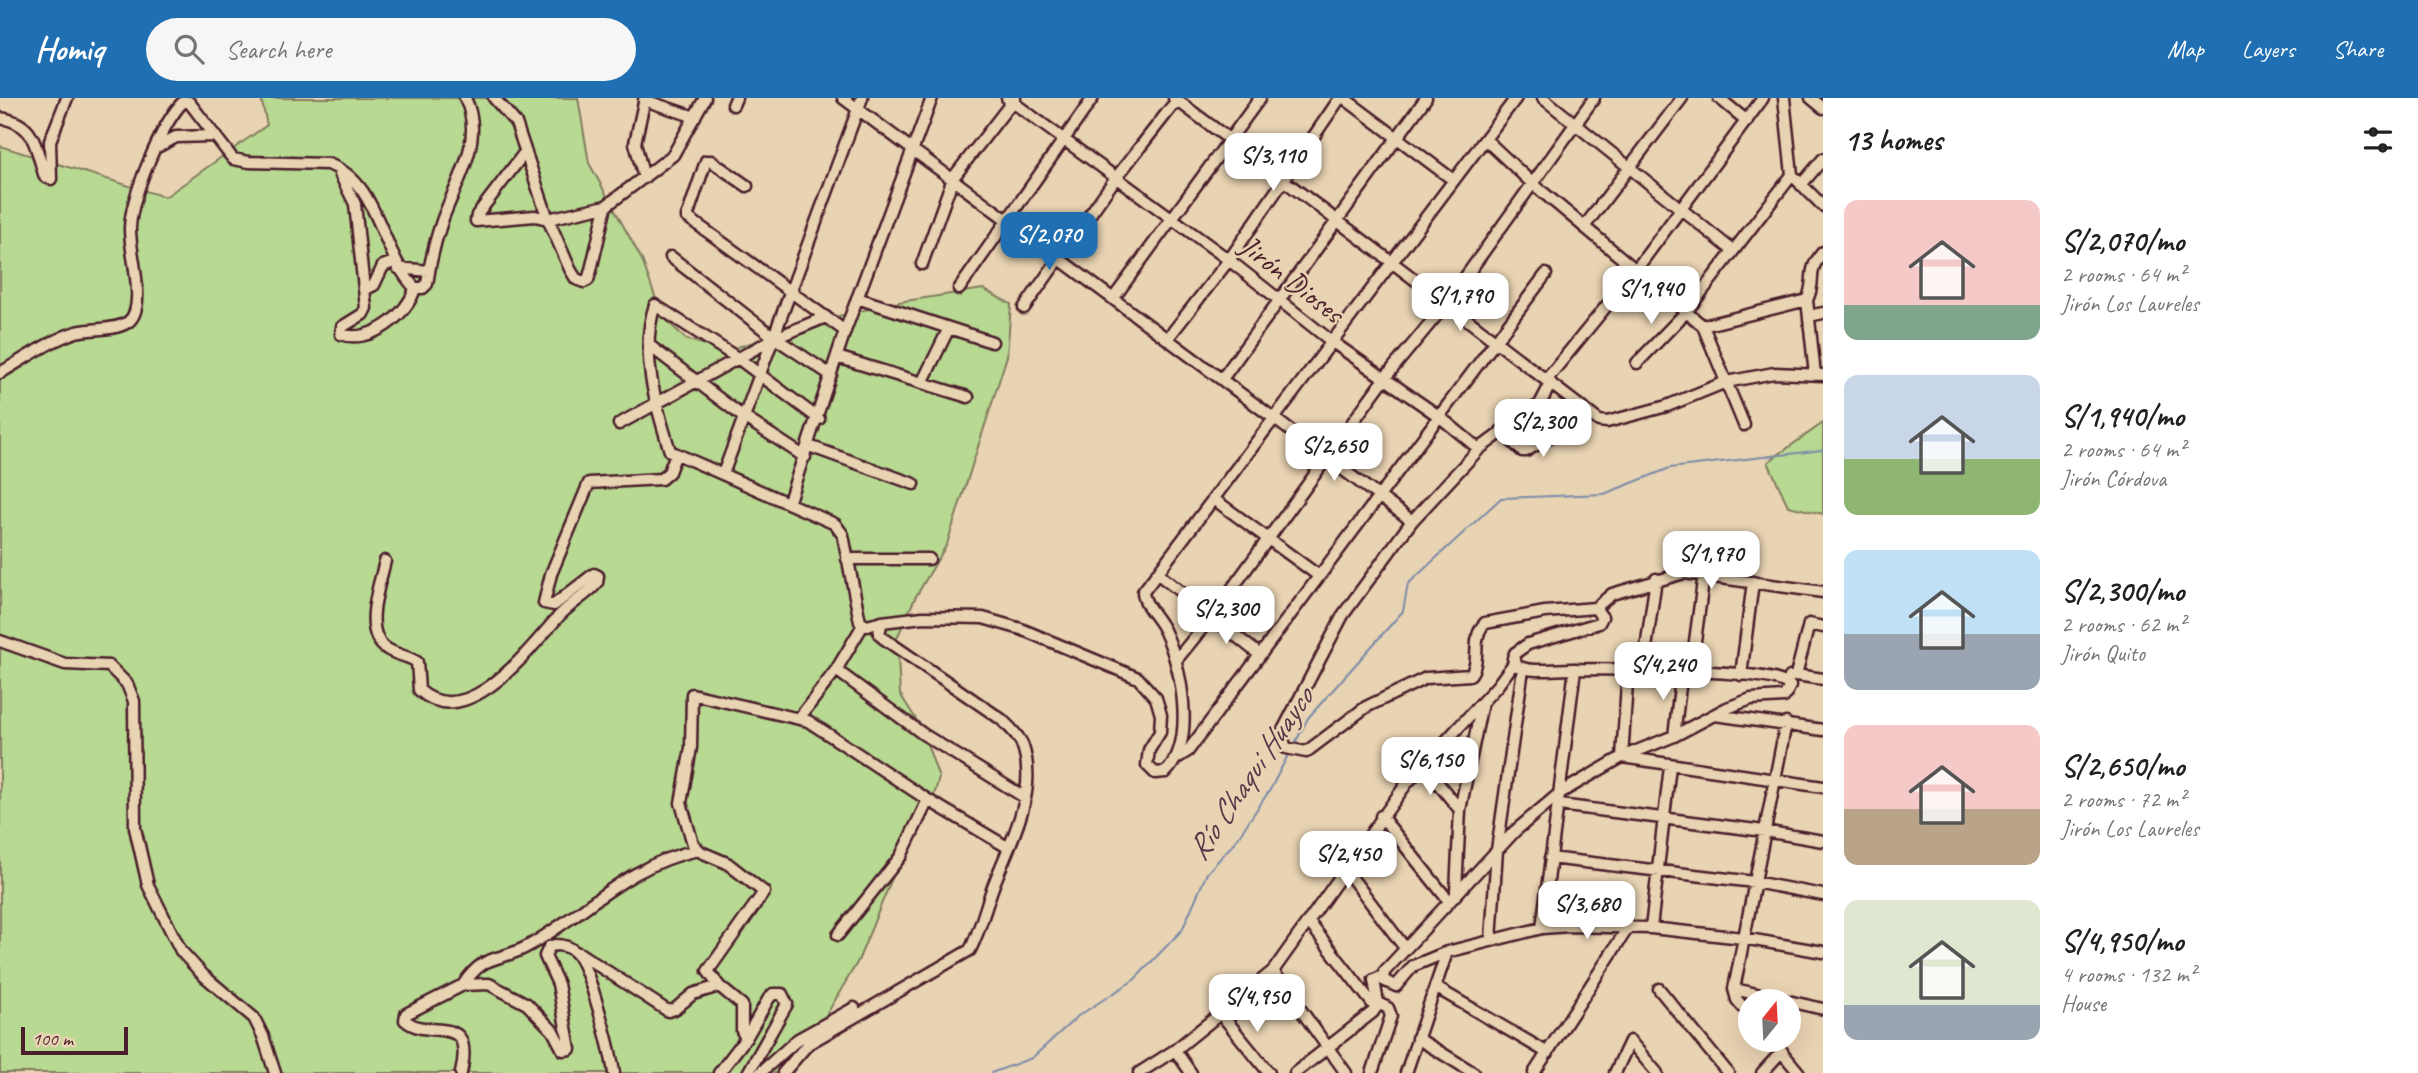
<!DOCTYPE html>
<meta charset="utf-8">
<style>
body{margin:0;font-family:Caveat,sans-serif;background:#f6f6f6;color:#222;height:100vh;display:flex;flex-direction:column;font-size:26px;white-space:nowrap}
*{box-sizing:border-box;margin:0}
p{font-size:23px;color:#767676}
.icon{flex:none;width:38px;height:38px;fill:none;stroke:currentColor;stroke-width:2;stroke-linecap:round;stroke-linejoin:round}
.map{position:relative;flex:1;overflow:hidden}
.panel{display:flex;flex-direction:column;background:#fff;width:595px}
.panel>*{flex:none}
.needle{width:46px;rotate:18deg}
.tools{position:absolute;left:1738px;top:891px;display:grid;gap:14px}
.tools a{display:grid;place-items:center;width:63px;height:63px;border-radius:50%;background:#fff;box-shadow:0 7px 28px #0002;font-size:35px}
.scale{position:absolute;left:21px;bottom:18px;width:107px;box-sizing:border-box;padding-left:7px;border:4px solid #4a1f2b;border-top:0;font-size:19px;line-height:24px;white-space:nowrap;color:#4a1f2b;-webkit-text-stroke:5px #e8d3b2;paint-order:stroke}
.price{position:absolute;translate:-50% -60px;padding:0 16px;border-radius:14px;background:#fff;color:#222;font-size:23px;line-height:46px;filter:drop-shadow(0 2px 4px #0008)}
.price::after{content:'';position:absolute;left:50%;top:42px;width:21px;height:16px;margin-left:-10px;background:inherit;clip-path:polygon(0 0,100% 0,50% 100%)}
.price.on{background:#1f6fb2;color:#fff}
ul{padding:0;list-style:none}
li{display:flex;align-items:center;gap:21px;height:175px;padding:0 21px}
li span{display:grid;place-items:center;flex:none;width:196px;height:140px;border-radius:14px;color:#555}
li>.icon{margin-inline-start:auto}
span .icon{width:84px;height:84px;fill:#fffc;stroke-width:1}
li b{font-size:30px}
h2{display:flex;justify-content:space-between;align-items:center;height:84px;padding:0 21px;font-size:30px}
header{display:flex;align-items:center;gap:42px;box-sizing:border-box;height:98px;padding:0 35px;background:#1f6fb2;color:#fff}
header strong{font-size:33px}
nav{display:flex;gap:38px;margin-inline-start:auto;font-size:24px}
.search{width:490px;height:63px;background:#f6f6f6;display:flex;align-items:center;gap:18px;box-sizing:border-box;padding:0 24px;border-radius:38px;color:#767676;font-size:26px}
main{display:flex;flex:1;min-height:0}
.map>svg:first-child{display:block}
.green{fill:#b8d992;stroke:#817c5e;stroke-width:2}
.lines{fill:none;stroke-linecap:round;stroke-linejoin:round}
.stream{stroke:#7b8ba8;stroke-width:2}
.minor-casing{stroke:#4a1f2b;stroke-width:15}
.minor{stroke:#e8d3b2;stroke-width:10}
.labels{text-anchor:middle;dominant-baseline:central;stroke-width:5;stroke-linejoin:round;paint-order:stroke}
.street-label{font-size:30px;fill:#4a1f2b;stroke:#e8d3b2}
.water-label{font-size:32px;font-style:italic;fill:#563a4a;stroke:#e8d3b2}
</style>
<header>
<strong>Homiq</strong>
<div class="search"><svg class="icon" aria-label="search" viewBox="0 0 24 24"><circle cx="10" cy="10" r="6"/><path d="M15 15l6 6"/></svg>Search here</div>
<nav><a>Map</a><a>Layers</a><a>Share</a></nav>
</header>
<main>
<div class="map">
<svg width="1823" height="975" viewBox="0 0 1823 975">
<rect width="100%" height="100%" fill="#e8d3b2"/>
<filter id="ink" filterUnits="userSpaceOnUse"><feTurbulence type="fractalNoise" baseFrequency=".0143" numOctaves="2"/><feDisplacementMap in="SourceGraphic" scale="14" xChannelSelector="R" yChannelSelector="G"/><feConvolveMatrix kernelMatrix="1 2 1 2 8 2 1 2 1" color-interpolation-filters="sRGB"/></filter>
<g filter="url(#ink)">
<!-- green -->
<path class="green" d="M261 0H578L589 65 642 162 662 218 686 241 725 253 830 220 899 204 983 191 1011 206 1007 258 947 446 915 500 897 540 900 596 921 629 939 680 928 718 897 768 858 863 792 975H0V48L165 99 267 27Z
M1823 325V416L1788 408 1768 364Z"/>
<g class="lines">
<!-- stream -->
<path class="stream" d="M1294 647 1308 620 1403 513 1408 486 1501 400 1604 396 1670 370 1823 352
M991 975 1032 960 1078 918 1134 882 1182 832 1207 775 1235 744 1271 690 1289 655"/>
<defs>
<path id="minor" d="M494 0 516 25 548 121 570 171 576 181 584 184 588 182 591 172 606 108
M843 0 1412 423
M1007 0 1229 162 1331 243 1440 319 1479 351
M1174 0C1316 106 1458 214 1599 323L1607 324 1667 308 1726 284 1774 275 1823 277
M1344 0 1452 81
M1543 0 1732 152
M1719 0 1747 23
M1784 0 1792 77 1823 108
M1811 0 1823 10
M644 2 695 19
M733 7 736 0
M0 20C36 25 35 49 45 79L51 81 50 43 67 0
M1485 41 1533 86 1703 228 1744 327
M159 48 176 39 213 38
M525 54 477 117 476 123 535 118 548 121 606 108 673 57 705 0
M340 76 355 106 366 210 363 216 342 229 341 236C369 247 408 217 415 190
M644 80 635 45 645 0
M1801 87 1823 61
M747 88 711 63H706L687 119 845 233
M1584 129 1682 0
M671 159 775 240 831 277
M922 166 953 80 1015 0
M398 170 429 173
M366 191 374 187 383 168 394 164
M959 191 1093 0
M857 200 992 244
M1113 201 1260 0
M1807 202C1817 182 1805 175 1823 154
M1024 210 1115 81 1177 2
M1809 218 1823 215
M1703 228 1807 202 1815 277
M1168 240 1229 162 1340 0
M650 248 742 318 805 359
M837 259 968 299
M1637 265 1687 213 1792 77
M0 275C24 261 49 243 76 234 91 230 115 233 128 224 148 209 129 154 130 130 131 99 162 24 184 3L189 4 233 61 249 64 328 66C380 84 379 153 415 190H423L427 186C430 165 435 143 442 123 455 85 486 43 465 0
M1222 281 1426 0
M1546 282 1635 173 1763 0
M922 285 949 230
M1551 285 1540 306 1479 351 1412 423 1343 517 1281 636 1286 650 1306 654 1366 609 1426 580 1470 577C1482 562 1470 540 1485 525L1545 514 1595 510 1602 519 1599 525 1528 546 1515 555 1513 560 1517 568C1532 575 1555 571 1571 571 1605 572 1774 569 1790 588L1784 599 1751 601 1727 610 1674 638 1622 659 1560 695 1515 733 1384 874 1383 882 1396 888 1413 868 1447 854 1542 830 1569 828 1651 830 1743 840 1823 854
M819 321 739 261 655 207C639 253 656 308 670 353L835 426 843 437 860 524 867 528 882 524
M619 326 775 240 826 219
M1501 333 1522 353H1526L1589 315
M809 348 914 386
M723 376 862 0
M1215 402 1319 478
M789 403 845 233 932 0
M847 461H929
M385 463C380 486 361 535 387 551 396 557 408 558 417 564L419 592C468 637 532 547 560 517 571 505 587 497 597 485L598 478 594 476 554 507 544 505 551 476 589 385 661 381 669 374 675 358
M1157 475 1260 557
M1595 510 1612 496 1684 475 1823 494
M0 543 65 566 109 568 127 586 134 603 135 730 148 787 181 853 203 877 254 920 263 938 275 975
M1177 561 1213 517 1384 281 1446 206 1594 0
M1628 571 1622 659 1823 689
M1643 571 1656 481
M836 572 923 636 1024 699
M1691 573 1704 476
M1741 577 1753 484
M1796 577 1809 526 1823 529
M1790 579 1796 577 1823 581
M1715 617 1823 632
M800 619 836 572 863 527
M1674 638 1682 573
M1174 662 1188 653 1546 176
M1423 667 1460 712
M1559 707 1764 733 1823 743
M1381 718 1448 802
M1550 760 1754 784 1823 797
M1345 771 1405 850
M1456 793 1460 712 1482 605
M1308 823 1376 910
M1542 830 1575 571
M1651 830 1670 668
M838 837 901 758 928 702
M1491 842 1497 752 1523 571
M579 855 668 913 675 911 693 896 719 888
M1273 873 1346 975
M463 887C485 853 500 865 530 847 590 812 627 767 698 752
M1435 889 1548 955
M1659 891 1728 975
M1734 891 1788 903
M1788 903 1823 911
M1221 916 1269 975
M1750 917 1737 902 1734 891 1786 625
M746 940 742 933V907L719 888 708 873 764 794 727 765 701 754 693 746 681 705 691 650 692 596 808 623 928 702 1009 750
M1417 940 1474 975
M1772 942 1799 975
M1175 952 1191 975
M461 975C475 911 429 944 405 922L406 916 463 887 489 886 527 906 553 933 563 952 570 951 558 886 545 858 549 849 555 847C562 847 570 849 575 854 589 866 611 954 614 975
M719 975 746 940 769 900 773 896H782L787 906 748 975
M760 975 798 941 854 910
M783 975 808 946 970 852C982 829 986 805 996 781 1012 741 1039 691 1022 646 1018 636 1008 628 1001 621L883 540 879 535 882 524 923 519 983 520 1021 531 1138 580 1156 600 1161 617 1160 634 1149 652 1147 667 1155 675 1166 674C1197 643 1181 566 1164 532 1158 519 1144 508 1143 494L1516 0
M1139 975 1175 952 1273 873 1407 685 1497 588 1514 565
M1295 975 1373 914 1378 905 1374 882 1383 878
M1372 975 1391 918 1388 910 1378 905
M1406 975 1447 854
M1534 975 1629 828
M1615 975 1630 943 1657 975
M1762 975 1782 953"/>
</defs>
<!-- minor casing -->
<use href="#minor" class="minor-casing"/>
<!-- minor -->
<use href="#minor" class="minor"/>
</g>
</g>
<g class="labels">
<!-- street labels -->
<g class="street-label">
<text transform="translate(1292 181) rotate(38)">Jirón Dioses</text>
</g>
<!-- water labels -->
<g class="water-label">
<text transform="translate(1250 676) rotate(-56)">Río Chaqui Huayco</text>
</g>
</g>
</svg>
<div class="tools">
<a><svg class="needle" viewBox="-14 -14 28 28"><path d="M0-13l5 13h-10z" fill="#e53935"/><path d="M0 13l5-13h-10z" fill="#767676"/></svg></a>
</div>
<div class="scale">100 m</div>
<b class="price" style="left:1273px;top:95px">S/3,110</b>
<b class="price on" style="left:1049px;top:174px">S/2,070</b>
<b class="price" style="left:1651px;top:228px">S/1,940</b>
<b class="price" style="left:1460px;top:235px">S/1,790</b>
<b class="price" style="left:1543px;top:361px">S/2,300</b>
<b class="price" style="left:1334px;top:385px">S/2,650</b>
<b class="price" style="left:1711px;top:493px">S/1,970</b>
<b class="price" style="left:1226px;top:548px">S/2,300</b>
<b class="price" style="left:1663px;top:604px">S/4,240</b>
<b class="price" style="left:1430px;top:699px">S/6,150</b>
<b class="price" style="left:1348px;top:793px">S/2,450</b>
<b class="price" style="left:1587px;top:843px">S/3,680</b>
<b class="price" style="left:1257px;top:936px">S/4,950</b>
</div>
<section class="panel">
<h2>13 homes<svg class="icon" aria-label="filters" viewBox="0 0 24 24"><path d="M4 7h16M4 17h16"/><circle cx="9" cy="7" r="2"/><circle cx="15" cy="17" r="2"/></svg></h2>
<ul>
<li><span style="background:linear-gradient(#f6c9c9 75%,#7fa58c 0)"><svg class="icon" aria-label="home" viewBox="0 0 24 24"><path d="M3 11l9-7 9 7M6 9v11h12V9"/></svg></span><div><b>S/2,070/mo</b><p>2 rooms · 64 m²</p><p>Jirón Los Laureles</p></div></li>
<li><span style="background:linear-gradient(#c9d6e8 60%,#8fb573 0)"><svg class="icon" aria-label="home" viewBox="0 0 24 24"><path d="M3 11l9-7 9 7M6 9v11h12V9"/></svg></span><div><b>S/1,940/mo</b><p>2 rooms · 64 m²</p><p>Jirón Córdova</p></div></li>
<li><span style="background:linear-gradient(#bfe0f5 60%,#9aa5b1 0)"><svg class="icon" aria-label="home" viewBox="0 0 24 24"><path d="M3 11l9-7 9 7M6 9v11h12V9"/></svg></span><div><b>S/2,300/mo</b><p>2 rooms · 62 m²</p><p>Jirón Quito</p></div></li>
<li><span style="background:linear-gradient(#f6c9c9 60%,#b9a48a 0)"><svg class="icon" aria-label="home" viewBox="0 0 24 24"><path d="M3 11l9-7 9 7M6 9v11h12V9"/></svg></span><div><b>S/2,650/mo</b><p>2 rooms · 72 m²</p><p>Jirón Los Laureles</p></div></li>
<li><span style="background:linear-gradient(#dfe7d0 75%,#9aa5b1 0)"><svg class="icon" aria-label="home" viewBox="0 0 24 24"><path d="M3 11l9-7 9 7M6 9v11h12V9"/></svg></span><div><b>S/4,950/mo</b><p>4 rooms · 132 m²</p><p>House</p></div></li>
</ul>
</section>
</main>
